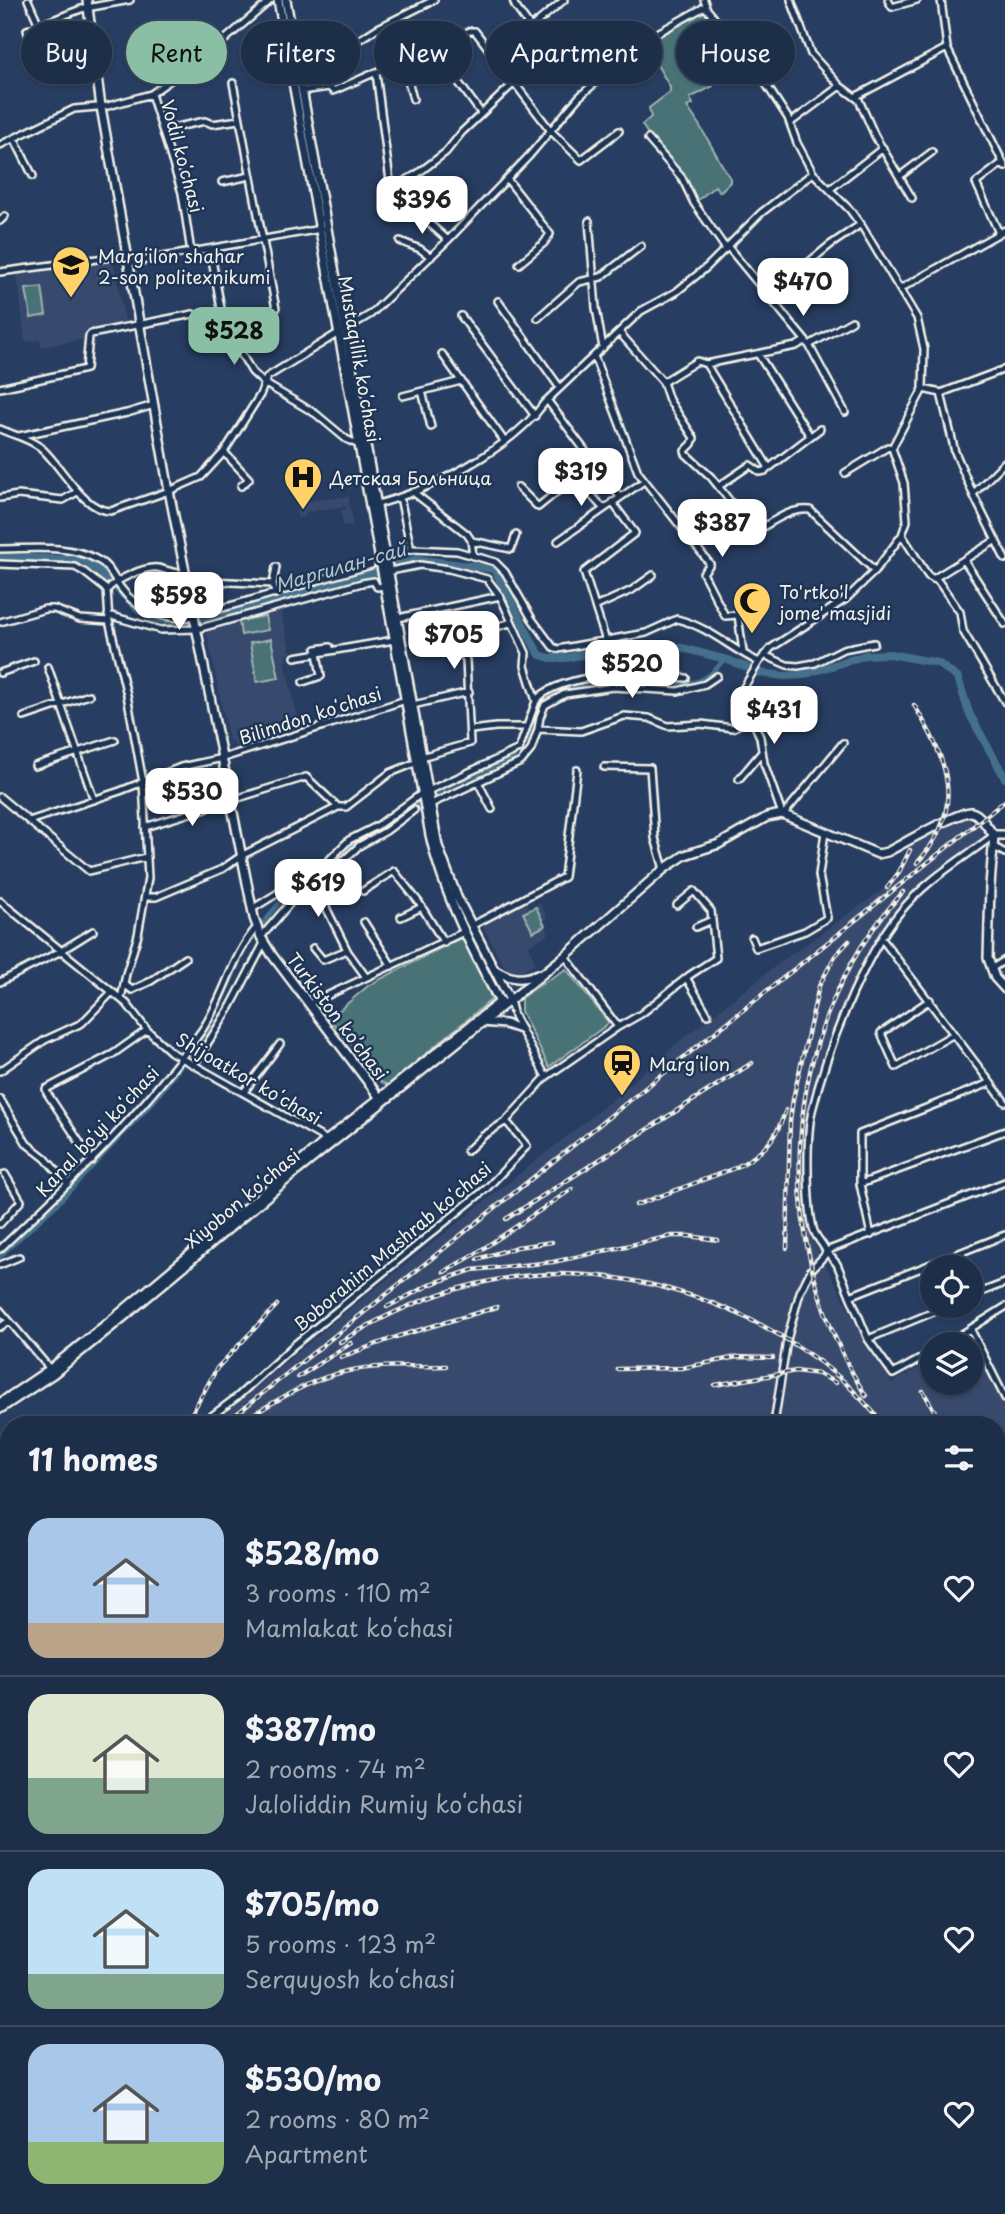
<!DOCTYPE html>
<meta charset="utf-8">
<style>
body{margin:0;font-family:"Playpen Sans",sans-serif;background:#253650;color:#f1f3f6;height:100vh;display:flex;flex-direction:column;font-size:26px;white-space:nowrap}
*{box-sizing:border-box;margin:0}
p{font-size:23px;color:#a0a8b4}
.icon{flex:none;width:38px;height:38px;fill:none;stroke:currentColor;stroke-width:2;stroke-linecap:round;stroke-linejoin:round}
.map{position:relative;flex:1;overflow:hidden}
.drawer{position:absolute;left:0px;top:1416px;width:1006px;height:800px;display:flex;flex-direction:column;background:#1d2e49;border-radius:28px 28px 0 0;box-shadow:0 2px 5px #0004,0 0 0 2px #3b4a61}
.drawer>*{flex:none}
.banner{position:absolute;left:21px;top:21px;width:964px;height:63px;display:flex;gap:14px}
.fabs{position:absolute;left:920px;top:1255px;display:grid;gap:14px}
.fabs a{display:grid;place-items:center;width:63px;height:63px;border-radius:50%;background:#1d2e49;box-shadow:0 2px 5px #0004,0 0 0 2px #3b4a61;font-size:35px}
.price{position:absolute;translate:-50% -60px;padding:0 16px;border-radius:14px;background:#fff;color:#222;font-size:23px;line-height:46px;filter:drop-shadow(0 2px 4px #0008)}
.price::after{content:'';position:absolute;left:50%;top:42px;width:21px;height:16px;margin-left:-10px;background:inherit;clip-path:polygon(0 0,100% 0,50% 100%)}
.price.selected{background:#8abfa5;color:#111}
ul{padding:0;list-style:none}
li{display:flex;align-items:center;gap:21px;height:175px;padding:0 28px}
li+li{border-top:2px solid #3b4a61}
li span{display:grid;place-items:center;flex:none;width:196px;height:140px;border-radius:21px;color:#555}
li>.icon{margin-inline-start:auto}
span .icon{width:84px;height:84px;fill:#fffc;stroke-width:1}
li b{font-size:30px}
h2{display:flex;justify-content:space-between;align-items:center;height:84px;padding:0 28px;font-size:30px}
.chip{padding:0 24px;border-radius:32px;background:#1d2e49;box-shadow:0 2px 5px #0004,0 0 0 2px #3b4a61;font-size:24px;line-height:63px}
.chip.selected{background:#8abfa5;color:#111}
.map>svg:first-child{display:block}
.built{fill:#374a6e}
.green{fill:#4a7276;stroke:#9fb2af;stroke-width:2}
.lines{fill:none;stroke-linecap:round;stroke-linejoin:round}
.canal{stroke:#446f8b;stroke-width:4.5}
.river{stroke:#446f8b;stroke-width:8}
.minor-casing{stroke:#f4f1e8;stroke-width:10}
.major-casing{stroke:#f4f1e8;stroke-width:12}
.minor{stroke:#1d3557;stroke-width:5}
.major{stroke:#1d3557;stroke-width:7}
.rail-casing{stroke:#f4f1e8;stroke-width:4.5}
.rail{stroke:#1d3557;stroke-width:2;stroke-dasharray:5;stroke-linecap:butt}
.labels{text-anchor:middle;dominant-baseline:central;stroke-width:5;stroke-linejoin:round;paint-order:stroke}
.street-label{font-size:18px;fill:#f4f1e8;stroke:#1d3557}
.poi-label{font-size:18px;fill:#f4f1e8;stroke:#1d3557;text-anchor:start}
.water-label{font-size:19px;font-style:italic;fill:#b6c4c7;stroke:#1d3557}
</style>
<div class="map">
<svg width="1005" height="2214" viewBox="0 0 1005 2214">
<rect width="100%" height="100%" fill="#273d61"/>
<filter id="ink" filterUnits="userSpaceOnUse"><feTurbulence type="fractalNoise" baseFrequency=".0143" numOctaves="2"/><feDisplacementMap in="SourceGraphic" scale="14" xChannelSelector="R" yChannelSelector="G"/><feConvolveMatrix kernelMatrix="1 2 1 2 8 2 1 2 1" color-interpolation-filters="sRGB"/></filter>
<g filter="url(#ink)">
<!-- built -->
<path class="built" d="M113 259 126 325 87 332 86 339 41 347 40 340 25 342 17 273Z
M349 496V509H351L353 525 343 526 341 510 346 509 345 506 305 512V517L297 518 296 503Z
M280 609 291 653 286 654 287 660 284 661 300 725 234 746 233 741H229L206 629Z
M967 816 982 831 981 839 923 884 894 913 870 948 845 999 814 1091 806 1132 805 1176 807 1213 816 1248 833 1278 867 1347 892 1383 933 1360V1382H971V1344H960L971 1337 1005 1404V1432L1000 1435 1005 1445V1867L998 1870V1424H206L244 1397 341 1316 601 1109 676 1044 779 963 885 888 895 876 912 846 930 833Z
M524 900 529 908 540 903 547 918 543 920 549 934 529 945 535 963 521 971 513 972 506 969 482 925Z
M9 1510V1536L0 1539V1513Z
M0 1701H9V1807L0 1803Z
M0 2158H9V2207H324L328 2208 332 2214H0Z"/>
<!-- green -->
<path class="green" d="M700 10 704 11 720 35 700 51 721 74 710 80 713 86 690 98 693 104 687 107C704 129 715 155 730 178V182L720 192 715 186 697 201 686 179 653 142 642 125 651 117 649 108 670 92V87L649 51 658 45 653 36Z
M42 287 46 315 31 318 26 289Z
M265 616 268 630 241 635 239 621Z
M271 639 279 678 257 682 250 643Z
M536 907 545 926 533 932 523 913Z
M464 936 492 999 388 1085C378 1082 371 1074 369 1063L329 1019 369 985Z
M566 969 609 1023 549 1067 521 1011V997Z
M1005 1867V2038L1000 2040 998 2039V1870Z"/>
<g class="lines">
<!-- canal -->
<path class="canal" d="M550 693C571 683 612 678 635 679 673 680 698 696 724 659
M0 1256 57 1204 155 1100 208 1030 247 945 284 896 328 868 360 839 386 826 410 808 449 786 513 758 527 741 536 710 542 698"/>
<!-- river -->
<path class="river" d="M0 557 83 560 100 572 140 611 156 619 184 624 212 620 416 559 494 569 535 647 540 655 550 658H565L620 648 671 645 728 660 761 673 784 676 803 675 866 655 890 654 938 663 958 678 969 713 1005 778"/>
<defs>
<path id="minor" d="M28 0 39 25
M513 0 515 6 551 56
M704 0 707 9 739 49 753 64 788 118 797 143 813 173 850 210 863 228 917 318 924 349 923 389 892 448 904 483 907 521 902 535 875 571 846 599 771 648 759 662 744 687V701L760 737 764 763 782 814
M791 0 811 54 840 86 859 100 875 136 912 198
M888 0 892 7 917 0
M941 0 947 48 1005 167
M530 28 564 0
M357 41 376 29 434 0
M403 62 413 99
M376 73 391 189 448 240
M40 74 27 30 81 9 130 0
M233 83 276 309
M459 83 481 113
M301 91 329 87 333 91 470 31H475L551 131 581 160 619 131
M855 97 947 48
M790 123 840 86
M163 130 205 121 212 124 239 120
M14 138 33 176
M648 139 682 178 694 203 726 249
M0 145 74 109 108 106 151 94
M900 176 932 152
M507 179 550 234 544 243 519 264
M222 182 250 176
M391 189 417 174 446 152 462 132 513 84
M830 189 883 148
M0 221 5 216
M589 221 596 308 603 348
M999 233 976 183 1002 163
M400 241 420 249 431 257
M728 247 809 345 845 412
M210 249 222 314
M191 252 182 193 151 94 214 49 271 0
M129 263 321 229
M798 271 830 245 861 224
M0 272 127 255
M900 289 1005 230
M498 301 560 388
M461 316 535 416
M538 318 579 282 601 277 641 246
M346 329 371 314 448 240 529 156 579 97 643 41 706 6
M619 332 663 382 669 400 694 438 692 444 685 451 686 454 711 477 754 532C772 523 788 508 810 510L875 571
M229 333 252 372 264 383 316 414 346 439 359 445
M809 345 852 321
M442 354 505 442
M758 354 810 436
M594 356 638 472 710 564 703 573 725 616 738 615 743 652
M706 364 769 468
M663 382 697 361 706 364 796 346 805 341
M0 388 86 369 89 336 91 334 193 314
M923 389 941 393 955 452 973 494
M422 391 431 427
M941 393 1005 369
M403 396 461 381
M547 400 620 497
M0 429C13 435 28 438 40 447 61 464 82 511 111 511L169 491 201 477 224 452 260 395 267 377 340 332
M19 436 127 413 154 405
M224 452 249 479 241 486
M1005 462 973 494 1005 559
M845 473 888 447 892 448
M719 486 750 465 760 472 765 471 820 429
M518 487 538 507 575 477 603 508
M413 492 467 534 471 540 473 556
M400 497 411 550
M0 498 18 495 63 500 77 492
M374 505C429 491 512 449 545 402L641 311 676 292 707 267 761 213 813 173
M902 535 928 576 938 581 960 612 963 631 1005 702
M472 541 511 549 516 535
M558 541 644 481
M0 549C31 549 68 544 96 559 109 565 112 575 120 587 137 611 167 622 195 616 201 605 204 610 213 610 218 610 225 607 230 606L371 565
M387 555 413 549 457 551 495 562 505 572 532 619 553 647 558 649 646 633 677 619C709 627 731 649 759 662
M964 560 1005 624
M0 564 75 567 84 572 107 590
M390 571 420 565 449 569 487 579 500 596 526 653 525 666 536 701
M933 579 996 540
M187 580 273 584 275 594
M273 584 276 567
M597 606 632 590 653 575
M108 615 161 630 197 629 362 583 374 581 377 587 385 586
M398 618 500 596
M0 622 45 609H54L80 619 109 621
M606 641 584 572 635 533 612 502
M316 649 330 647V651
M764 655 787 665 798 666 815 663 843 649 874 643
M295 657 394 640
M48 667 94 800
M0 673 34 661
M303 682 321 676 317 653
M413 705 469 692
M24 717 89 695
M538 729 540 717 545 705 565 694 613 687 678 691 705 684 717 676
M471 730 496 727H527
M421 757 470 743 466 660 459 646 469 636 512 622
M35 766 115 740
M604 767 650 768 655 838 664 869
M739 779 761 753
M478 782 492 809
M428 791 519 749 536 701C552 678 627 670 654 673 665 675 675 677 686 678
M0 797 89 871 146 857
M431 804 521 762 531 750 538 729 581 731 624 716 649 718 668 726 701 724 733 728 742 723 749 714
M784 814 843 743
M29 821 120 791 181 767 223 758 409 699
M145 827 306 777 338 807H346L390 773 415 763
M994 847 1005 853
M314 883 333 870 359 846 386 831 414 810
M363 891 394 871 418 901 444 943
M146 897H156L222 869 241 856 338 807
M0 901 127 1004 147 1030 171 1052 327 1140
M252 909 325 864 349 840 377 826 421 794
M401 917 422 907
M364 922 392 966
M473 925 564 877 577 770
M696 927 712 920
M261 937 291 902 314 883 348 952 366 977
M752 938 756 948 805 931 827 918 819 875 825 832
M882 939 1005 1102
M313 948 323 960 347 950
M565 956 618 1027
M991 969 1005 960
M687 979 708 1015
M0 982 61 951 93 931
M124 984 132 990 151 981 185 958
M121 999 126 974 138 935 148 878 143 782 127 695 109 621 107 590C115 580 145 566 158 568 168 570 174 574 185 573
M510 1000 514 1016 546 1077 618 1027 641 1014 690 975 716 958 711 911 694 891 677 905
M930 1000 881 1033 896 1067 954 1034
M309 1004 466 931
M195 1063 231 1006 264 943
M0 1071 45 1040 82 1023 112 992
M244 1092 280 1044
M0 1099 27 1144 45 1158 68 1184
M467 1151 483 1136 506 1121
M92 1161 47 1093 46 1089 113 1054 147 1030
M860 1184 1005 1131
M0 1224 21 1201 5 1174
M871 1235 860 1184V1134L990 1083
M0 1249C73 1180 144 1112 202 1030 224 998 231 957 257 927
M0 1265 19 1257
M850 1296 1005 1235
M971 1296 1005 1283
M0 1310 50 1369
M0 1327 9 1321
M971 1330 1005 1398
M868 1339 948 1306
M946 1344 1005 1307
M933 1352 893 1374 868 1339 837 1264 826 1251 1005 1182
M201 1424 237 1397 293 1346 487 1188 527 1146 506 1121 546 1077
M774 1424 787 1340 800 1292 811 1270 824 1256 826 1251C822 1242 815 1237 813 1228 807 1202 806 1137 812 1111 826 1053 862 958 900 912 928 878 960 861 994 835
M1005 1438V1443
M0 1565 9 1562
M0 1628 9 1627
M0 1693 9 1692
M0 1830 9 1835
M0 1984 9 1983
M0 1998 9 2071
M998 2113 1005 2120
M0 2158 9 2157
M118 2207 125 2214
M328 2207 334 2214
M365 2207V2214
M407 2207 408 2214
M449 2207 450 2214
M491 2207 492 2214
M532 2207 533 2214
M587 2207 591 2214
M814 2207 818 2214
M45 2214 78 2207
M743 2214 755 2207"/>
<path id="major" d="M87 0 101 107 169 491 254 918 261 937 272 955 383 1102
M278 0 430 835C443 894 474 953 502 1006
M286 0 438 846 457 897 510 1000
M994 835 990 886 988 958 995 978 1005 989
M994 835H1005
M494 969C509 979 521 981 538 974
M482 1022 505 1024 520 1029
M0 1403 50 1369 114 1318 327 1140 501 1001
M0 1409 53 1374 126 1315 297 1171 565 956 664 869 685 855 719 844 767 817 782 814 878 854 887 852C901 845 959 811 971 812 980 813 988 829 994 835
M0 1874H9
M673 2207 678 2214"/>
</defs>
<!-- minor casing -->
<use href="#minor" class="minor-casing"/>
<!-- major casing -->
<use href="#major" class="major-casing"/>
<!-- minor -->
<use href="#minor" class="minor"/>
<!-- major -->
<use href="#major" class="major"/>
<defs>
<path id="rail" d="M914 705C948 760 967 809 917 863
M887 888 899 872 910 850
M636 1205 735 1168C764 1153 775 1141 786 1110
M506 1219 752 1063
M787 1248 790 1121 793 1099 819 986 835 956 849 941
M478 1259 517 1247 552 1242
M444 1272 475 1254 572 1189
M387 1307 431 1284 472 1270 553 1262 672 1236H689L718 1240
M340 1342C382 1316 428 1295 476 1284 601 1254 744 1296 840 1378 856 1392 870 1409 884 1424
M341 1357 399 1336 497 1307
M617 1369 682 1368 737 1357 773 1358
M298 1377 351 1343
M715 1385 796 1371 819 1374 836 1383
M923 1391 942 1424
M866 1396C768 1241 777 1030 903 892
M919 1415 926 1424
M186 1424 217 1368 277 1305
M224 1424 1005 801
M236 1424C272 1404 308 1379 348 1371 379 1364 414 1367 446 1366
M0 1524 9 1521
M998 1551 1005 1583
M998 1585 1005 1603"/>
</defs>
<!-- rail casing -->
<use href="#rail" class="rail-casing"/>
<!-- rail -->
<use href="#rail" class="rail"/>
</g>
</g>
<!-- icons -->
<defs>
<symbol id="university-pin" viewBox="-11 -11 22 30"><path d="M0 17L-7.5 6A9.5 9.5 0 1 1 7.5 6Z" fill="#ffd166" stroke="#1d3557"/><path d="M0-5L7-2L0 1L-7-2ZM-4 1L0 2.5L4 1V4Q0 6-4 4Z" fill="#111"/></symbol>
<symbol id="hospital-pin" viewBox="-11 -11 22 30"><path d="M0 17L-7.5 6A9.5 9.5 0 1 1 7.5 6Z" fill="#ffd166" stroke="#1d3557"/><path d="M-5-5h3v3.5h4V-5h3V5h-3V1.5h-4V5h-3Z" fill="#111"/></symbol>
<symbol id="mosque-pin" viewBox="-11 -11 22 30"><path d="M0 17L-7.5 6A9.5 9.5 0 1 1 7.5 6Z" fill="#ffd166" stroke="#1d3557"/><path d="M3.5-4.9A6 6 0 1 0 3.5 4.9A5 5 0 1 1 3.5-4.9Z" fill="#111"/></symbol>
<symbol id="station-pin" viewBox="-11 -11 22 30"><path d="M0 17L-7.5 6A9.5 9.5 0 1 1 7.5 6Z" fill="#ffd166" stroke="#1d3557"/><path d="M-3-6H3Q5-6 5-4V2Q5 4 3 4L4.5 6H3L1.5 4h-3L-3 6H-4.5L-3 4Q-5 4-5 2V-4Q-5-6-3-6ZM-3.5-4v3h7v-3ZM-3.5 1v1.5H-2V1ZM2 1v1.5H3.5V1Z" fill="#111"/></symbol>
</defs>
<g fill-rule="evenodd">
<use href="#university-pin" x="49" y="243" width="44" height="60"/>
<use href="#hospital-pin" x="281" y="455" width="44" height="60"/>
<use href="#mosque-pin" x="730" y="579" width="44" height="60"/>
<use href="#station-pin" x="600" y="1041" width="44" height="60"/>
</g>
<g class="labels">
<!-- street labels -->
<g class="street-label">
<text transform="translate(183 156) rotate(75)">Vodil koʻchasi</text>
<text transform="translate(360 359) rotate(80)">Mustaqillik koʻchasi</text>
<text transform="translate(310 715) rotate(-18)">Bilimdon koʻchasi</text>
<text transform="translate(338 1016) rotate(53)">Turkiston ko’chasi</text>
<text transform="translate(249 1078) rotate(30)">Shijoatkor koʻchasi</text>
<text transform="translate(97 1131) rotate(-47)">Kanal boʻyi koʻchasi</text>
<text transform="translate(242 1198) rotate(-40)">Xiyobon koʻchasi</text>
<text transform="translate(392 1246) rotate(-40)">Boborahim Mashrab koʻchasi</text>
</g>
<!-- poi labels -->
<g class="poi-label">
<text x="98" y="255">Margʻilon shahar<tspan x="98" dy="21">2-son politexnikumi</tspan></text>
<text x="330" y="477">Детская Больница</text>
<text x="779" y="591">To'rtko'l<tspan x="779" dy="21">jome' masjidi</tspan></text>
<text x="649" y="1063">Margʻilon</text>
</g>
<!-- water labels -->
<g class="water-label">
<text transform="translate(340 566) rotate(-16)">Маргилан-сай</text>
</g>
</g>
</svg>
<div class="fabs">
<a><svg class="icon" aria-label="locate" viewBox="0 0 24 24"><circle cx="12" cy="12" r="6"/><path d="M12 2v4M12 18v4M2 12h4M18 12h4"/></svg></a>
<a><svg class="icon" aria-label="layers" viewBox="0 0 24 24"><path d="M12 4l9 5-9 5-9-5zM3 14l9 5 9-5"/></svg></a>
</div>
<b class="price" style="left:422px;top:236px">$396</b>
<b class="price" style="left:803px;top:318px">$470</b>
<b class="price selected" style="left:234px;top:367px">$528</b>
<b class="price" style="left:581px;top:508px">$319</b>
<b class="price" style="left:722px;top:559px">$387</b>
<b class="price" style="left:179px;top:632px">$598</b>
<b class="price" style="left:454px;top:671px">$705</b>
<b class="price" style="left:632px;top:700px">$520</b>
<b class="price" style="left:774px;top:746px">$431</b>
<b class="price" style="left:192px;top:828px">$530</b>
<b class="price" style="left:318px;top:919px">$619</b>
<div class="banner">
<a class="chip">Buy</a>
<a class="chip selected">Rent</a>
<a class="chip">Filters</a>
<a class="chip">New</a>
<a class="chip">Apartment</a>
<a class="chip">House</a>
</div>
<section class="drawer">
<h2>11 homes<svg class="icon" aria-label="filters" viewBox="0 0 24 24"><path d="M4 7h16M4 17h16"/><circle cx="9" cy="7" r="2"/><circle cx="15" cy="17" r="2"/></svg></h2>
<ul>
<li><span style="background:linear-gradient(#a9c7e8 75%,#b9a48a 0)"><svg class="icon" aria-label="home" viewBox="0 0 24 24"><path d="M3 11l9-7 9 7M6 9v11h12V9"/></svg></span><div><b>$528/mo</b><p>3 rooms · 110 m²</p><p>Mamlakat koʻchasi</p></div><svg class="icon" aria-label="heart" viewBox="0 0 24 24"><path d="M12 20l-8-8c-3-5 5-10 8-4 3-6 11-1 8 4z"/></svg></li>
<li><span style="background:linear-gradient(#dfe7d0 60%,#7fa58c 0)"><svg class="icon" aria-label="home" viewBox="0 0 24 24"><path d="M3 11l9-7 9 7M6 9v11h12V9"/></svg></span><div><b>$387/mo</b><p>2 rooms · 74 m²</p><p>Jaloliddin Rumiy koʻchasi</p></div><svg class="icon" aria-label="heart" viewBox="0 0 24 24"><path d="M12 20l-8-8c-3-5 5-10 8-4 3-6 11-1 8 4z"/></svg></li>
<li><span style="background:linear-gradient(#bfe0f5 75%,#7fa58c 0)"><svg class="icon" aria-label="home" viewBox="0 0 24 24"><path d="M3 11l9-7 9 7M6 9v11h12V9"/></svg></span><div><b>$705/mo</b><p>5 rooms · 123 m²</p><p>Serquyosh koʻchasi</p></div><svg class="icon" aria-label="heart" viewBox="0 0 24 24"><path d="M12 20l-8-8c-3-5 5-10 8-4 3-6 11-1 8 4z"/></svg></li>
<li><span style="background:linear-gradient(#a9c7e8 70%,#8fb573 0)"><svg class="icon" aria-label="home" viewBox="0 0 24 24"><path d="M3 11l9-7 9 7M6 9v11h12V9"/></svg></span><div><b>$530/mo</b><p>2 rooms · 80 m²</p><p>Apartment</p></div><svg class="icon" aria-label="heart" viewBox="0 0 24 24"><path d="M12 20l-8-8c-3-5 5-10 8-4 3-6 11-1 8 4z"/></svg></li>
</ul>
</section>
</div>
